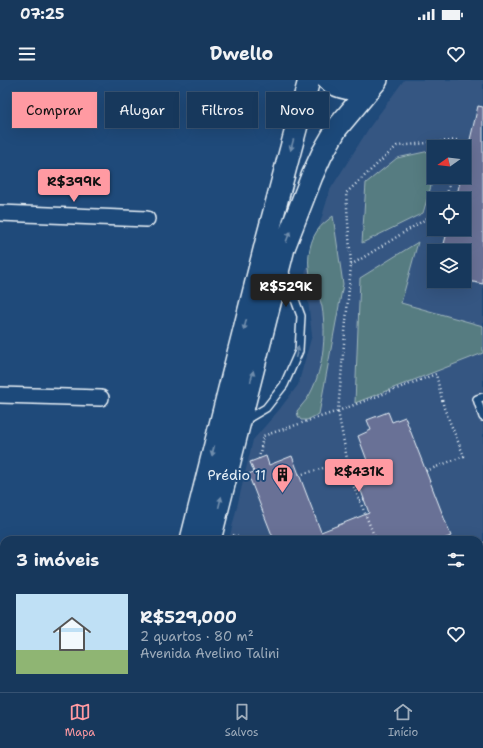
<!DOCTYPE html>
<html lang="pt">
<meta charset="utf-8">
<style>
body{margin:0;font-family:"Shantell Sans",sans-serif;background:#203f62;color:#f1f3f6;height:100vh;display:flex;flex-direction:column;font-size:15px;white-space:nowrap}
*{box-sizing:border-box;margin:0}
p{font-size:13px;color:#9eacbb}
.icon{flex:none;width:22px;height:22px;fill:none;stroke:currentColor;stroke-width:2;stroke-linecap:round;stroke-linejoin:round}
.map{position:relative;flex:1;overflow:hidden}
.details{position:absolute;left:0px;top:456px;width:483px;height:156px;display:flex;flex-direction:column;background:#17385c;border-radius:12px 12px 0 0;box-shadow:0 4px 16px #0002,0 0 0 1px #365272}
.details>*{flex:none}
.hud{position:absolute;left:12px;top:12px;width:459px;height:36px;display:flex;gap:8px}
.needle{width:26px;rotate:256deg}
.buttons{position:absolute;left:427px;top:60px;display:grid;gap:8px}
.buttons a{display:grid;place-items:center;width:44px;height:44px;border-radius:0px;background:#17385c;box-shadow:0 4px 16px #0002,0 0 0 1px #365272;font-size:20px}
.price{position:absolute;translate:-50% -34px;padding:0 9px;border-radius:4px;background:#ff9aa2;color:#111;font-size:13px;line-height:26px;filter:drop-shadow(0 1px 2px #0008)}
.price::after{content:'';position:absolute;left:50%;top:24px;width:12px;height:9px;margin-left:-6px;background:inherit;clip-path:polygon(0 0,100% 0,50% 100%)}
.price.current{background:#222;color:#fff}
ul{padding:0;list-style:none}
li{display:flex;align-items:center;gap:12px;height:100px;padding:0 16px}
li span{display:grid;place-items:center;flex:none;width:112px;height:80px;border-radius:0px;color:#555}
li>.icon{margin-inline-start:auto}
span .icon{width:48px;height:48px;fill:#fffc;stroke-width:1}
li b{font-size:17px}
h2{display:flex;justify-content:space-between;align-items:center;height:48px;padding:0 16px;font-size:17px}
.pill{padding:0 14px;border-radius:0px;background:#17385c;box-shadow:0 4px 16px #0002,0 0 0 1px #365272;font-size:14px;line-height:36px}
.pill.current{background:#ff9aa2;color:#111}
.status{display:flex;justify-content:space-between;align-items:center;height:28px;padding:0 20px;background:#17385c;direction:ltr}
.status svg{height:11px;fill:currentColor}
header{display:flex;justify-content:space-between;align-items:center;height:52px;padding:0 16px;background:#17385c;font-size:18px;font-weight:700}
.dock{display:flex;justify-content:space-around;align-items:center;height:56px;border-top:1px solid #365272;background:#17385c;font-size:11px;color:#9eacbb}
.dock a{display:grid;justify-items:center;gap:2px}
.dock .current{color:#ff9aa2}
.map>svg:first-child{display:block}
.built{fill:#355682;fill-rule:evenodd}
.green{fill:#567b81;stroke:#9fb6bc}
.water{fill:#4774a2;stroke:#87a6c4}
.building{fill:#697196;stroke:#e8f1f8}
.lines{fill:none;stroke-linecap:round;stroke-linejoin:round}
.service-casing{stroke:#e8f1f8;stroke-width:10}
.minor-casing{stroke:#e8f1f8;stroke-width:18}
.secondary-casing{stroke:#e8f1f8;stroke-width:24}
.path{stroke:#e8f1f8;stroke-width:2.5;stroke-dasharray:1 3;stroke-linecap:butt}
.service{stroke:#1f4a7a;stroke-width:7}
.minor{stroke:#1f4a7a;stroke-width:15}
.secondary{stroke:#1f4a7a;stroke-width:21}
.oneway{fill:#6f8dac}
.labels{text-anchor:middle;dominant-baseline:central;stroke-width:4;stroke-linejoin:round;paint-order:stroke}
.poi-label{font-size:14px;fill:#e8f1f8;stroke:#1f4a7a;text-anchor:end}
</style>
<div class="status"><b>07:25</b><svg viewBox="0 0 49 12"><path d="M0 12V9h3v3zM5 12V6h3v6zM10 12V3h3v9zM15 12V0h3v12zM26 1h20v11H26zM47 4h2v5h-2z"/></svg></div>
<header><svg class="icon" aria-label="menu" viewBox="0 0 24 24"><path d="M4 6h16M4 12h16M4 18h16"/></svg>Dwello<svg class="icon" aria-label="heart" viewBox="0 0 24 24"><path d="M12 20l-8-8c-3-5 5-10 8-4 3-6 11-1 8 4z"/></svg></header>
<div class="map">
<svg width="483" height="612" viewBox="0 0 483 612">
<rect width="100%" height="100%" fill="#1f4a7a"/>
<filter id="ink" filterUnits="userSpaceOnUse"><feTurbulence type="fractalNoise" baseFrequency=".025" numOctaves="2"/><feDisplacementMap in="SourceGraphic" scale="8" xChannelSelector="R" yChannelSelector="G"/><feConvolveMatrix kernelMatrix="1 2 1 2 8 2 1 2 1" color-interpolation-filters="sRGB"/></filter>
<g filter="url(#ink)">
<!-- built -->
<path class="built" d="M404 0H483V496L479 498V460H229L253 360 279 330 298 305 312 255 305 194 330 110 369 48ZM434 67H464V97H434ZM434 119H464V149H434ZM434 171H464V201H434Z"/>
<!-- green -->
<path class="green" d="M434 70V96L423 133 362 163 366 103 397 78Z
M333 136 343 204 319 334 307 340H301L298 336 297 331C300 327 304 323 307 319 323 294 327 255 322 227 320 217 316 209 312 201 306 186 308 164 317 151 321 145 328 140 333 136Z
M418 162 401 223 483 246V273L355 323 360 198Z
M483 496V611L479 612H192L193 608H479V498Z"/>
<!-- water -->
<path class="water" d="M483 542V608L479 602V543Z
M312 608H389L384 612H314L312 609Z"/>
<!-- building -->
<path class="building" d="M478 26 483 27V204L464 200V171H442L448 149H464V119H456L461 97H464V85Z
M388 332 392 342 405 337 451 456 441 460H274L248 394 254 392 250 382 266 376 269 385 292 376 321 452 369 433 360 408 375 402 358 356 371 350 367 340Z"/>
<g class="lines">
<defs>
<path id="service" d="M483 317 477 319 483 337
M244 341 266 328 284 305 299 271 301 236 284 190
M479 469 483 467"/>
<path id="minor" d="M0 133 147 139
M0 315 101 318
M0 511 4 512"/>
<path id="secondary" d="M328 0C340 10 355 10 370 9
M191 460 267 158 309 0
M210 460 284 168 312 96 322 74 337 48 377 0
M153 612 154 608
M172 612 173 608"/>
</defs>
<!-- service casing -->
<use href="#service" class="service-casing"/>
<!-- minor casing -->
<use href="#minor" class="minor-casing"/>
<!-- secondary casing -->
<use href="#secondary" class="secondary-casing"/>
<!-- path -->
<path class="path" d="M446 119 451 97
M351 185 434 134
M259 379 263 356 338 331 351 400 376 460
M426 391 464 376 444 328 436 294 338 331 351 185 346 113 397 66 458 60 456 67
M299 395 348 381
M359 420 364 419
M233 455 245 460
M267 460 272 457
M479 506 483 504
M380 608 382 612"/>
<!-- service -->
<use href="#service" class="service"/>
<!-- minor -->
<use href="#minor" class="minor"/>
<!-- secondary -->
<use href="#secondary" class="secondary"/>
</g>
<!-- one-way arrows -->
<defs><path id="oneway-solid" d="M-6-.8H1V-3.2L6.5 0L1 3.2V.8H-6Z"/></defs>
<g class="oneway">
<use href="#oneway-solid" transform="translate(292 65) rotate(105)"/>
<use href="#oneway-solid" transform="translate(288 157) rotate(-69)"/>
<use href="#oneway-solid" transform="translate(245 245) rotate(104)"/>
<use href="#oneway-solid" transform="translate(297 272) rotate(-76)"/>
<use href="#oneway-solid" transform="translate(252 296) rotate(-76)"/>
<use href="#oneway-solid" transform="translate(213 371) rotate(104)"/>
<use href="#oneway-solid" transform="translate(220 422) rotate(-76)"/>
</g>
</g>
<!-- icons -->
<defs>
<symbol id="building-pin" viewBox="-11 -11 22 30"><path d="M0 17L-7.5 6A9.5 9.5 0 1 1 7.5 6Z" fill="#ff9aa2" stroke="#1f4a7a"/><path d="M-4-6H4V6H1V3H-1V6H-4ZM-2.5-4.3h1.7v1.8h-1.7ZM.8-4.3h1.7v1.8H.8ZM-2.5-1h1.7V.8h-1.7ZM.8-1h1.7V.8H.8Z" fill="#111"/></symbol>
</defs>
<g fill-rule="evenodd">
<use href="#building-pin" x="270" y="382" width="25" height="34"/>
</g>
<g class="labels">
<!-- poi labels -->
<g class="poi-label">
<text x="266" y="395">Prédio 11</text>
</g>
</g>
</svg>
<div class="buttons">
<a><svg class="needle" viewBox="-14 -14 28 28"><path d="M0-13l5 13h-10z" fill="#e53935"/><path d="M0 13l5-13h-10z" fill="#9eacbb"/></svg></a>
<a><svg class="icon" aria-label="locate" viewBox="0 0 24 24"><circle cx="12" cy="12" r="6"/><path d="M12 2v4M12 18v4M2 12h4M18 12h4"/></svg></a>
<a><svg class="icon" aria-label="layers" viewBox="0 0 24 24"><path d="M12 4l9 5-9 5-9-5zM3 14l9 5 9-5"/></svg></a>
</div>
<b class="price" style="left:74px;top:123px">R$399K</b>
<b class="price current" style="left:286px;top:228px">R$529K</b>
<b class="price" style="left:359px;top:413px">R$431K</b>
<div class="hud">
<a class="pill current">Comprar</a>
<a class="pill">Alugar</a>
<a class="pill">Filtros</a>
<a class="pill">Novo</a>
</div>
<section class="details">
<h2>3 imóveis<svg class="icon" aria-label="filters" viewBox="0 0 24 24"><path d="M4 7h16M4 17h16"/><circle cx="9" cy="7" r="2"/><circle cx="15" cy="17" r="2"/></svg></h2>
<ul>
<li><span style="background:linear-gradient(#bfe0f5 70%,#8fb573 0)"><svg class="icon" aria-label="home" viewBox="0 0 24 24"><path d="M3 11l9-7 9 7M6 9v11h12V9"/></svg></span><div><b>R$529,000</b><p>2 quartos · 80 m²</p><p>Avenida Avelino Talini</p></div><svg class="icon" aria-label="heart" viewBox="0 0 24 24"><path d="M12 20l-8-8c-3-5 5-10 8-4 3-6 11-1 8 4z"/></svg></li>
</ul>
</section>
</div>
<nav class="dock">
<a class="current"><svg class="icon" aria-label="map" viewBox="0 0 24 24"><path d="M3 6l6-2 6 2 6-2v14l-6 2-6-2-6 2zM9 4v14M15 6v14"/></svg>Mapa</a>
<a><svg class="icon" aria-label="saved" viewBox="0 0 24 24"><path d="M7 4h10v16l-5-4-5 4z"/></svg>Salvos</a>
<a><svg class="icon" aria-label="home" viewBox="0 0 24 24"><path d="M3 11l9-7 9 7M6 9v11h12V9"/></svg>Início</a>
</nav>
